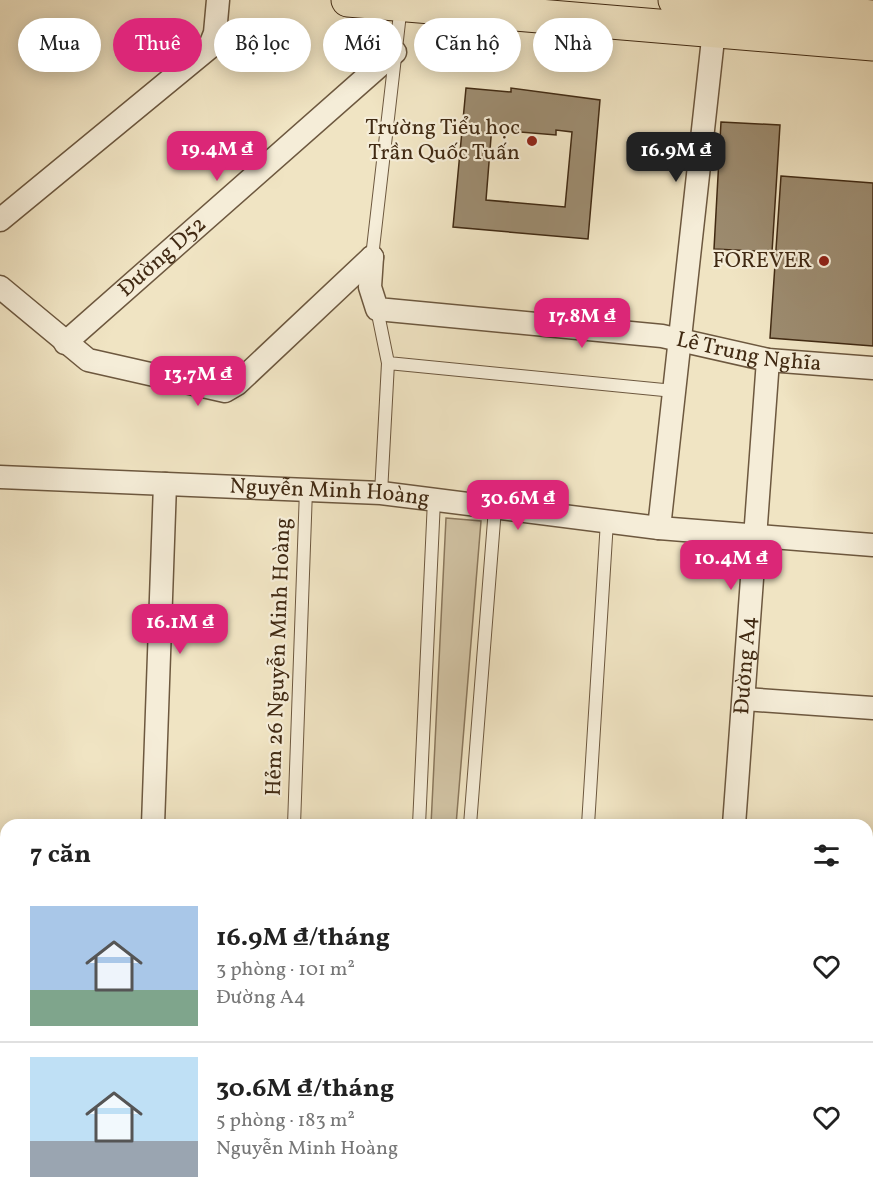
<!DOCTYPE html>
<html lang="vi">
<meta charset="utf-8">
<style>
body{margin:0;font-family:Vollkorn,serif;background:#f6f6f6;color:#222;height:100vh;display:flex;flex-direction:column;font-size:22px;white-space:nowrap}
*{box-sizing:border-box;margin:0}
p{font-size:20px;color:#767676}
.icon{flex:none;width:33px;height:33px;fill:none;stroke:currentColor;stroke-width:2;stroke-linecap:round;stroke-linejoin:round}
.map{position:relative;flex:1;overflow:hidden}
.sheet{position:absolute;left:0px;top:819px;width:873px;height:384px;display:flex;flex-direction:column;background:#fff;border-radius:18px 18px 0 0;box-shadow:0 3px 15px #0003}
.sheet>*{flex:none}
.banner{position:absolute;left:18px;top:18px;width:837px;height:54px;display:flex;gap:12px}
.price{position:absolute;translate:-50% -51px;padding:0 14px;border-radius:12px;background:#db2777;color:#fff;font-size:20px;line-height:39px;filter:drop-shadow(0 2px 3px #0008)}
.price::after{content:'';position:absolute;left:50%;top:36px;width:18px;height:14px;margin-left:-9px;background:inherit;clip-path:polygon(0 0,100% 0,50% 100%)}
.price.current{background:#222;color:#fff}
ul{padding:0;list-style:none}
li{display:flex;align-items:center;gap:18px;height:150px;padding:0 30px}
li+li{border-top:2px solid #e0e0e0}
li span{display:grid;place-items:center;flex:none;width:168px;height:120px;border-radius:0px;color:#555}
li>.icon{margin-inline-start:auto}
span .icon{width:72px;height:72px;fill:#fffc;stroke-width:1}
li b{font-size:26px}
h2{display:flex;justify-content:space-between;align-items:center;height:72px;padding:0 30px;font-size:26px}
.tag{padding:0 21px;border-radius:27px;background:#fff;box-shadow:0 3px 15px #0003;font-size:21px;line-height:54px}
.tag.current{background:#db2777;color:#fff}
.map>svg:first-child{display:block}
.green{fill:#d2c4a5;stroke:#8a775c;stroke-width:1.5}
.building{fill:#9c8b6f;stroke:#412a13;stroke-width:1.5;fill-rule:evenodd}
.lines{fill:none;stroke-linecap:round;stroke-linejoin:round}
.lane-casing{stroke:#6d583f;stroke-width:14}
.street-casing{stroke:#6d583f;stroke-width:25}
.primary-casing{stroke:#412a13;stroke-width:35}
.lane{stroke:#f5edd8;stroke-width:12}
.street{stroke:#f5edd8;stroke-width:22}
.primary{stroke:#f0e4c3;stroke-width:33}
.poi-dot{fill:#8f2418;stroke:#f5edd8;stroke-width:2}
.labels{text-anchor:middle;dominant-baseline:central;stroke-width:4.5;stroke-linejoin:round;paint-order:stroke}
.poi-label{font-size:22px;fill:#412a13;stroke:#f5edd8;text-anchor:end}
.street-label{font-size:22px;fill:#412a13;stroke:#f5edd8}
</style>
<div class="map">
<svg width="873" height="1203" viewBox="0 0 873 1203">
<rect width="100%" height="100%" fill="#f0e4c3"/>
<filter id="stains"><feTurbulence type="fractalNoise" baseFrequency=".00333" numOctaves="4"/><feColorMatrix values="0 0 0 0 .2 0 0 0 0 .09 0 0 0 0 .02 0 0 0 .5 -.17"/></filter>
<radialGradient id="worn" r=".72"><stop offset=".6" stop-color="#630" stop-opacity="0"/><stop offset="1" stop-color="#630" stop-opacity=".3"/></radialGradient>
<!-- green -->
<path class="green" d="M446 518 481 521 456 825H431Z"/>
<!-- building -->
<path class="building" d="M466 88 511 92V88L600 100 588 239 453 227ZM492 125 508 126V131L556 135V130L572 132 565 207 486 200Z
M721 122 780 125 772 252 714 249Z
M781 176 873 183V346L770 338Z"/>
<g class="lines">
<defs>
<path id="lane" d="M372 257 401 5
M377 309 388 363 381 493
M388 363 674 391
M294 825 306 490
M419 825 434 500
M470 825 495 508
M588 825 607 521
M564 1203V1197"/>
<g id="street">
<path d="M0 220 209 48 215 33 218 0"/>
<path id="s1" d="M372 257 370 287 377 309 662 336 768 360 873 368"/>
<path d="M0 287 88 360 225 391 237 384 372 257"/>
<path id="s2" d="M65 343 395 52"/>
<path id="s3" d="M0 477 381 493 659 528 873 545"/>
<path d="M659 528 714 30"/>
<path d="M744 699 873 708"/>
<path d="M153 825 165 484"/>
<path id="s4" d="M734 825 768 360"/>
<path d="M867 869H873"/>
<path d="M867 1031 873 1032"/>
<path d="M734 1197 837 1203"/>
<path d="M140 1203V1197"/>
<path d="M707 1203V1197"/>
</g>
<path id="primary" d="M348 0 873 44
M675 0 873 17"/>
</defs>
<!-- lane casing -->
<use href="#lane" class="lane-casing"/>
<!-- street casing -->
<use href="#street" class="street-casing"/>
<!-- primary casing -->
<use href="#primary" class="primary-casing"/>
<!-- lane -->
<use href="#lane" class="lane"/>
<!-- street -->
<use href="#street" class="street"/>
<!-- primary -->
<use href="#primary" class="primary"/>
</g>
<!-- markers -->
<g class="poi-dot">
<circle cx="532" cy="141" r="6"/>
<circle cx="824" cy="261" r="6"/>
</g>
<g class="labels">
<!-- poi labels -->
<g class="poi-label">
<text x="520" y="128">Trường Tiểu học<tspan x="520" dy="25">Trần Quốc Tuấn</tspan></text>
<text x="812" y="261">FOREVER</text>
</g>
<!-- street labels -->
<g class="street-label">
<text stroke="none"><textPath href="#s2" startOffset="130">Đường D52</textPath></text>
<text stroke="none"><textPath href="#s1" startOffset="428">Lê Trung Nghĩa</textPath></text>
<text stroke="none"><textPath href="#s3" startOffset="330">Nguyễn Minh Hoàng</textPath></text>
<text transform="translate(279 657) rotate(-88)">Hẻm 26 Nguyễn Minh Hoàng</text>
<text stroke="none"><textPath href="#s4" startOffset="160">Đường A4</textPath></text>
</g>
</g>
<rect width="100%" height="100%" filter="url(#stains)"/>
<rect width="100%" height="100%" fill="url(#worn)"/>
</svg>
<b class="price" style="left:217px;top:182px">19.4M ₫</b>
<b class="price current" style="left:676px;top:183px">16.9M ₫</b>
<b class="price" style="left:582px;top:349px">17.8M ₫</b>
<b class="price" style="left:198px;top:407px">13.7M ₫</b>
<b class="price" style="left:518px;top:531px">30.6M ₫</b>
<b class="price" style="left:731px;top:591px">10.4M ₫</b>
<b class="price" style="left:180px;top:655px">16.1M ₫</b>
<div class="banner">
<a class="tag">Mua</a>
<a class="tag current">Thuê</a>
<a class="tag">Bộ lọc</a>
<a class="tag">Mới</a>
<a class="tag">Căn hộ</a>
<a class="tag">Nhà</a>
</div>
<section class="sheet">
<h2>7 căn<svg class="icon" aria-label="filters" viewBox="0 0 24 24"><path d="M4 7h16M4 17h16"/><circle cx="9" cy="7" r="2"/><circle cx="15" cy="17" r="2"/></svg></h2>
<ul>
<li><span style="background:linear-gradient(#a9c7e8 70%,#7fa58c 0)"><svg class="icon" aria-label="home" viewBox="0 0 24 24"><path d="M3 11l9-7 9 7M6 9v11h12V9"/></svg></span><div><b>16.9M ₫/tháng</b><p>3 phòng · 101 m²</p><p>Đường A4</p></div><svg class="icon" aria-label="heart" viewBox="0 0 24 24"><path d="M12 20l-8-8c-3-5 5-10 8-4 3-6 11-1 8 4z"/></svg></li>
<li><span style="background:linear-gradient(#bfe0f5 70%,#9aa5b1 0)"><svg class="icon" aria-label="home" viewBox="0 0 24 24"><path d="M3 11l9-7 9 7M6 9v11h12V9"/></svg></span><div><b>30.6M ₫/tháng</b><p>5 phòng · 183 m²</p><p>Nguyễn Minh Hoàng</p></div><svg class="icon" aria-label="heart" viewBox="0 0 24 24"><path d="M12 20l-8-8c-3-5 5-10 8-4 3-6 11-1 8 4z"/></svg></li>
</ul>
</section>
</div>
